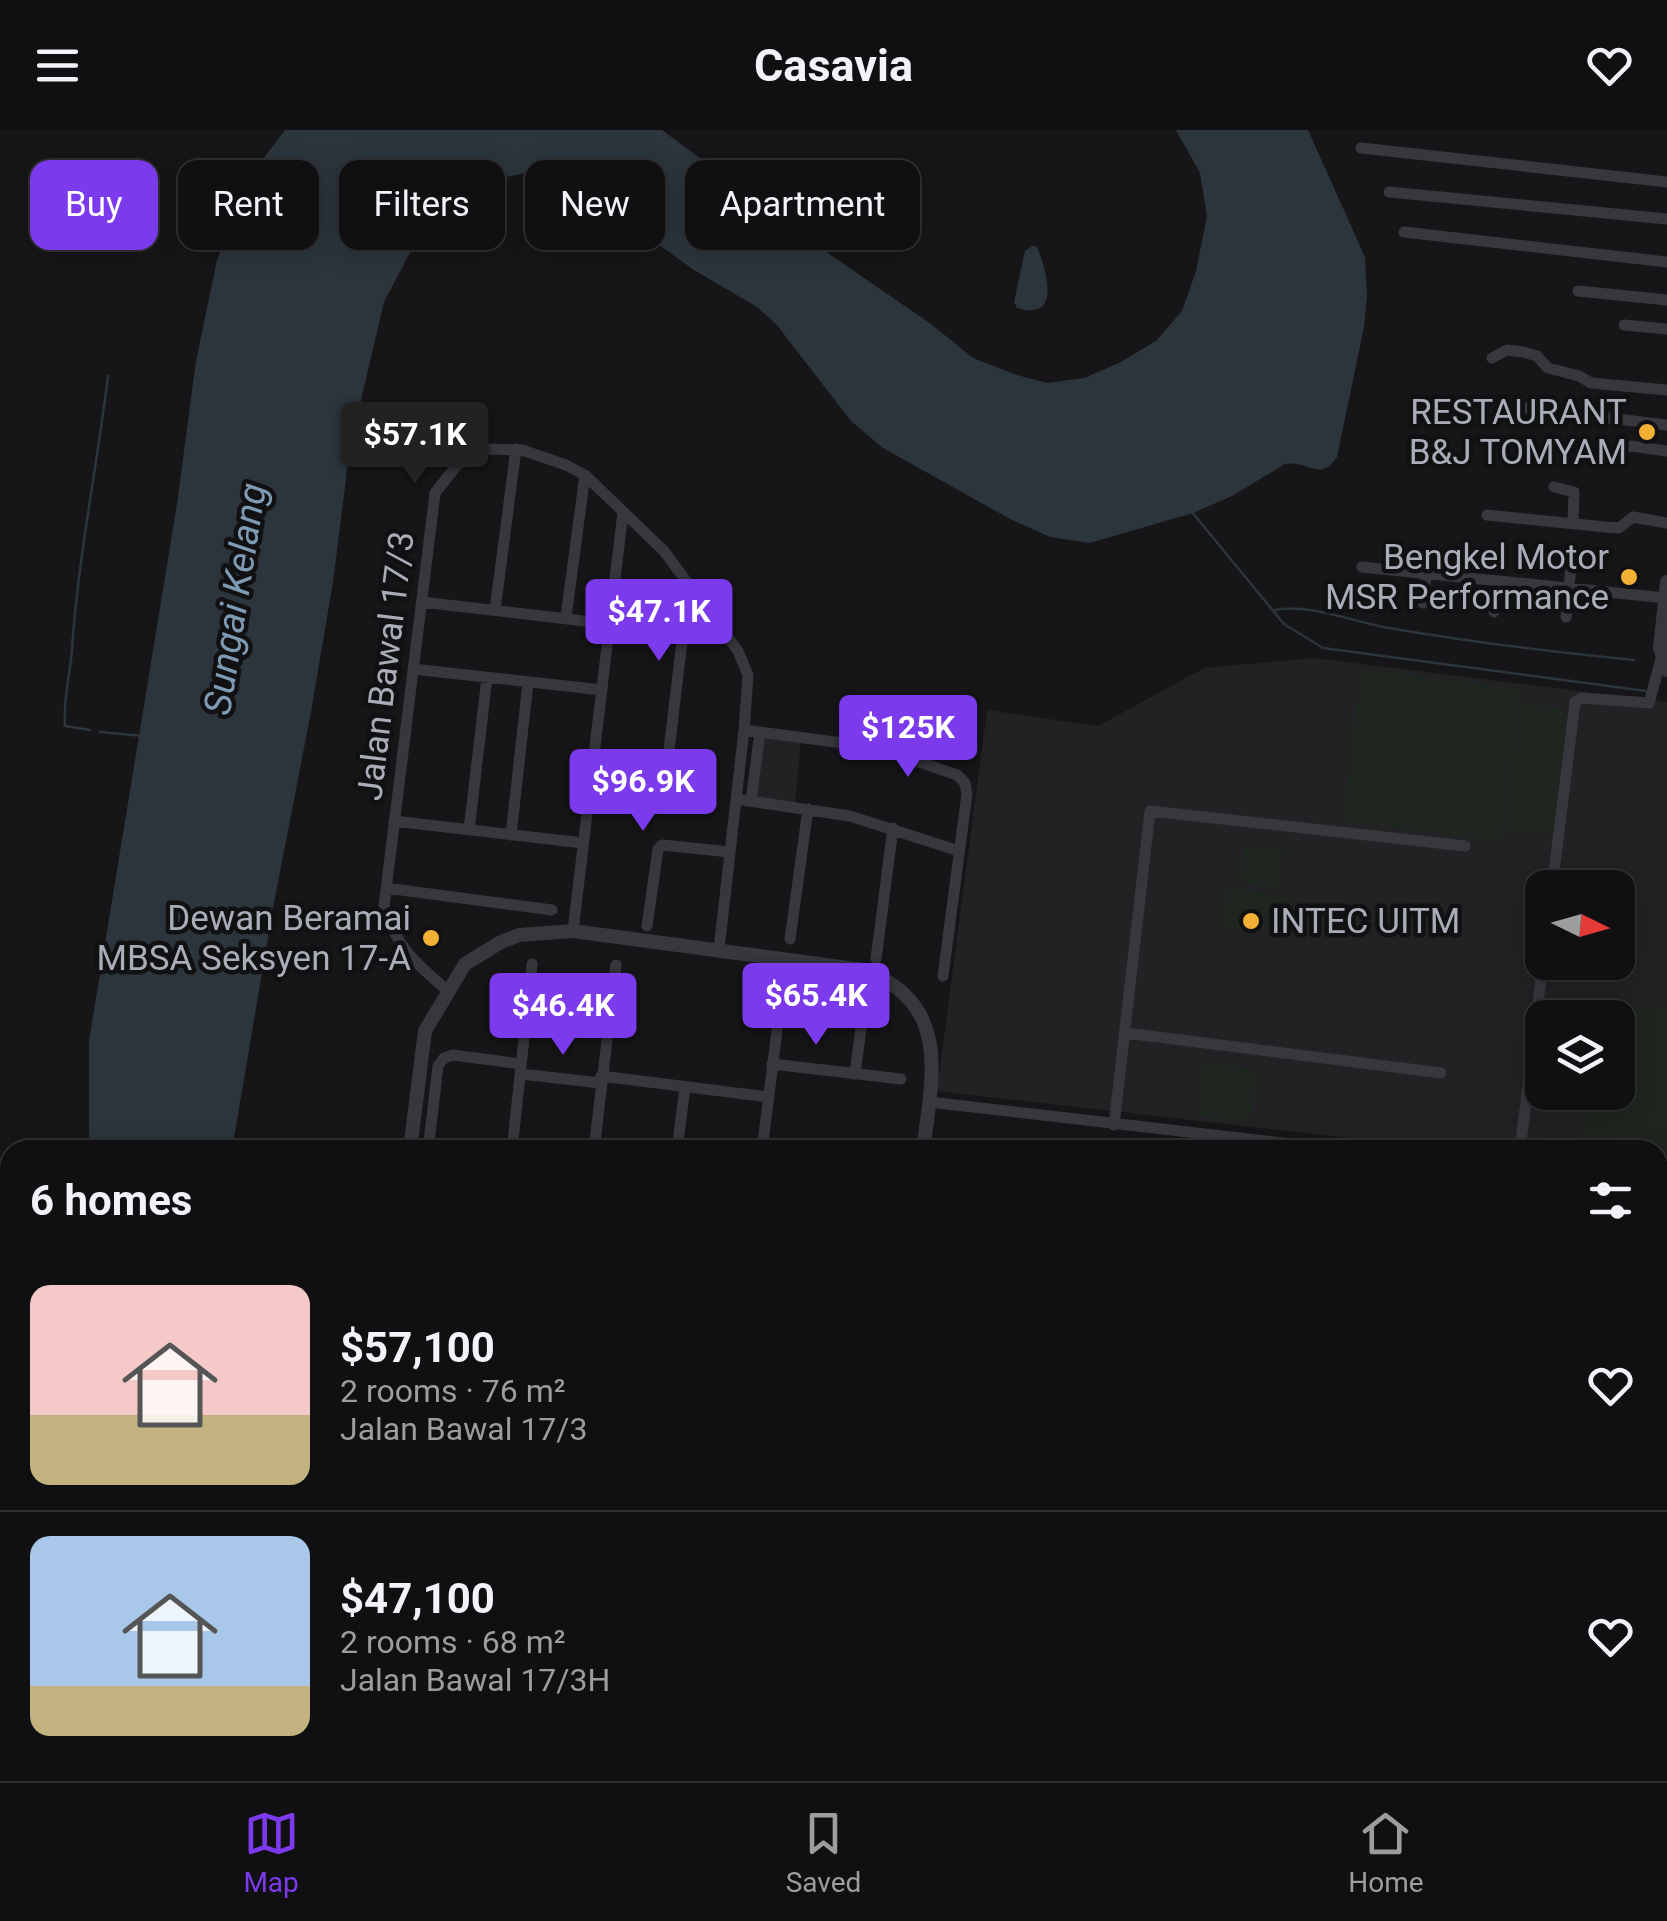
<!DOCTYPE html>
<meta charset="utf-8">
<style>
body{margin:0;font-family:Roboto,sans-serif;background:#1e1e20;color:#f1f3f6;height:100vh;display:flex;flex-direction:column;font-size:38px;white-space:nowrap}
*{box-sizing:border-box;margin:0}
p{font-size:32px;color:#9c9d9f}
.icon{flex:none;width:55px;height:55px;fill:none;stroke:currentColor;stroke-width:2;stroke-linecap:round;stroke-linejoin:round}
.map{position:relative;flex:1;overflow:hidden}
.sheet{position:absolute;left:0px;top:1010px;width:1668px;height:642px;display:flex;flex-direction:column;background:#101012;border-radius:30px 30px 0 0;box-shadow:0 5px 25px #0003,0 0 0 2px #303032}
.sheet>*{flex:none}
.top-card{position:absolute;left:30px;top:30px;width:1000px;height:90px;display:flex;gap:20px}
.needle{width:65px;rotate:95deg}
.controls{position:absolute;left:1525px;top:740px;display:grid;gap:20px}
.controls a{display:grid;place-items:center;width:110px;height:110px;border-radius:20px;background:#101012;box-shadow:0 5px 25px #0003,0 0 0 2px #303032;font-size:50px}
.price{position:absolute;translate:-50% -85px;padding:0 22px;border-radius:10px;background:#7c3aed;color:#fff;font-size:32px;line-height:65px;filter:drop-shadow(0 2px 5px #0008)}
.price::after{content:'';position:absolute;left:50%;top:60px;width:30px;height:22px;margin-left:-15px;background:inherit;clip-path:polygon(0 0,100% 0,50% 100%)}
.price.active{background:#222;color:#fff}
ul{padding:0;list-style:none}
li{display:flex;align-items:center;gap:30px;height:250px;padding:0 30px}
li+li{border-top:2px solid #303032}
li span{display:grid;place-items:center;flex:none;width:280px;height:200px;border-radius:20px;color:#555}
li>.icon{margin-inline-start:auto}
span .icon{width:120px;height:120px;fill:#fffc;stroke-width:1}
li b{font-size:42px}
h2{display:flex;justify-content:space-between;align-items:center;height:120px;padding:0 30px;font-size:42px}
.chip{padding:0 35px;border-radius:20px;background:#101012;box-shadow:0 5px 25px #0003,0 0 0 2px #303032;font-size:35px;line-height:90px}
.chip.active{background:#7c3aed;color:#fff}
header{display:flex;justify-content:space-between;align-items:center;height:130px;padding:0 30px;background:#101012;font-size:45px;font-weight:700}
.menu{display:flex;justify-content:space-around;align-items:center;height:140px;border-top:2px solid #303032;background:#101012;font-size:28px;color:#9c9d9f}
.menu a{display:grid;justify-items:center;gap:5px}
.menu .active{color:#7c3aed}
.map>svg:first-child{display:block}
.built{fill:#222225;fill-rule:evenodd}
.green{fill:#1e261f}
.water{fill:#2c353c}
.lines{fill:none;stroke-linecap:round;stroke-linejoin:round}
.stream{stroke:#2c353c;stroke-width:2.5}
.minor{stroke:#37383d;stroke-width:11}
.tertiary{stroke:#37383d;stroke-width:14}
.primary{stroke:#53555c;stroke-width:18}
.poi-dot{fill:#f2b134;stroke:#111113;stroke-width:4}
.labels{text-anchor:middle;dominant-baseline:central;stroke-width:9;stroke-linejoin:round;paint-order:stroke}
.poi-label{font-size:35px;fill:#a8adb8;stroke:#111113;text-anchor:end}
.street-label{font-size:35px;fill:#a8adb8;stroke:#111113}
.water-label{font-size:38px;font-style:italic;fill:#7f9bb3;stroke:#111113}
</style>
<header><svg class="icon" aria-label="menu" viewBox="0 0 24 24"><path d="M4 6h16M4 12h16M4 18h16"/></svg>Casavia<svg class="icon" aria-label="heart" viewBox="0 0 24 24"><path d="M12 20l-8-8c-3-5 5-10 8-4 3-6 11-1 8 4z"/></svg></header>
<div class="map">
<svg width="1667" height="1651" viewBox="0 0 1667 1651">
<rect width="100%" height="100%" fill="#161618"/>
<!-- built -->
<path class="built" d="M1313 528 1667 572V1045L1658 1044V1020H1454L937 961 987 580 1098 596 1204 538ZM1542 758H1618V832H1542ZM1542 888H1618V962H1542Z
M763 606 801 611 795 673 755 668Z
M1658 1122 1667 1123V1651H1263L1264 1642H1658Z
M1045 1643 1225 1642V1643L1224 1651H1120Z"/>
<!-- green -->
<path class="green" d="M1361 539 1519 559 1500 711 1343 691Z
M1519 574 1567 579 1553 705 1505 699Z
M1245 715 1284 719 1280 757 1241 753Z
M1228 759 1287 765 1284 803 1224 797Z
M1615 873 1667 879V1039L1658 1038V1020H1578L1592 963 1618 962V888L1612 887Z
M1203 933 1257 940 1250 991 1197 985Z
M363 1643H556L555 1651H367Z"/>
<!-- water -->
<path class="water" d="M285 0H662L822 119 931 194 973 228 1017 245 1047 253 1084 248 1119 233 1156 211 1182 181 1196 141 1207 86 1200 43 1176 0H1308L1365 127 1367 165 1364 197 1337 327C1320 353 1309 330 1285 334L1232 366 1193 383 1090 413 1050 407 1010 389 883 318 851 291 776 194 757 177 694 140 615 83 543 47 526 43 476 53 453 64 432 81 384 172 350 317 333 452 311 582 273 778 232 1020H89V911L177 374 196 231 217 130 256 38Z
M1032 116 1037 117C1046 139 1063 192 1017 178L1014 172 1025 121Z
M10 1387V1642L152 1643 151 1651H0V1426Z"/>
<g class="lines">
<!-- stream -->
<path class="stream" d="M1192 382 1284 494 1323 518 1646 561
M1275 480C1309 473 1354 492 1389 498 1470 512 1552 522 1634 530
M90 600 65 596C63 569 70 546 72 519 78 428 97 337 108 246
M100 602 143 606"/>
<!-- minor -->
<path class="minor" d="M1361 18 1667 52
M1389 62 1667 89
M1404 102 1667 132
M1578 161 1667 170
M1624 195 1667 199
M1492 228 1507 220 1523 222 1537 226 1548 238 1579 246 1591 253 1667 260
M1527 278 1667 295
M1614 322 1631 316 1667 321
M1554 357 1574 362 1573 394
M1487 385 1605 397 1619 398 1633 387 1667 393
M1362 437 1666 468
M422 472 610 494
M1423 473 1429 422
M495 480 516 319
M1494 482 1497 451
M566 487 585 345
M1566 487 1572 427
M413 539 602 560
M744 600 850 614
M870 615 957 645 965 653 967 664 943 846
M669 620 689 453
M736 669 850 686 959 721
M751 671 760 602
M394 691 583 713
M469 700 487 548
M511 705 528 553
M386 758 552 780
M1552 758 1575 572 1582 568 1649 573 1661 529
M647 796 658 719 662 715 730 722
M573 801 623 382
M790 809 808 679
M876 829 893 698
M447 860C414 832 397 818 384 776L435 363 457 335 487 319 522 320 566 335 585 345 664 421 738 521 748 545 744 600 719 819
M1126 903 1441 943
M772 934 901 949
M521 944 601 953
M855 944 864 875
M601 946 768 967
M929 972 1343 1020
M1114 995 1150 681 1465 716
M762 1015 796 1020
M428 1020 438 936 444 928 453 925 521 934
M512 1020 532 834
M594 1020 616 835
M677 1020 685 957
M762 1020 786 829
M1520 1020 1543 832
M1006 1642 1054 1651
M570 1651 571 1642
M652 1651 653 1642
M734 1651 735 1642"/>
<!-- tertiary -->
<path class="tertiary" d="M1667 452 1660 518 1667 540
M410 1020 425 901 465 834 501 812 519 805 573 801 863 840C951 872 933 945 923 1020
M1658 1060H1667
M348 1642 351 1651"/>
<!-- primary -->
<path class="primary" d="M1658 1076 1667 1078
M1658 1098 1667 1099
M1234 1651 1235 1642
M1248 1651 1249 1642"/>
</g>
<!-- markers -->
<g class="poi-dot">
<circle cx="1647" cy="302" r="10"/>
<circle cx="1629" cy="447" r="10"/>
<circle cx="1251" cy="791" r="10"/>
<circle cx="431" cy="808" r="10"/>
</g>
<g class="labels">
<!-- poi labels -->
<g class="poi-label">
<text x="1627" y="282">RESTAURANT<tspan x="1627" dy="40">B&amp;J TOMYAM</tspan></text>
<text x="1609" y="427">Bengkel Motor<tspan x="1609" dy="40">MSR Performance</tspan></text>
<text x="411" y="788">Dewan Beramai<tspan x="411" dy="40">MBSA Seksyen 17-A</tspan></text>
<text x="1271" y="791" text-anchor="start">INTEC UITM</text>
</g>
<!-- street labels -->
<g class="street-label">
<text transform="translate(386 536) rotate(-83)">Jalan Bawal 17/3</text>
</g>
<!-- water labels -->
<g class="water-label">
<text transform="translate(235 469) rotate(-81)">Sungai Kelang</text>
</g>
</g>
</svg>
<div class="controls">
<a><svg class="needle" viewBox="-14 -14 28 28"><path d="M0-13l5 13h-10z" fill="#e53935"/><path d="M0 13l5-13h-10z" fill="#9c9d9f"/></svg></a>
<a><svg class="icon" aria-label="layers" viewBox="0 0 24 24"><path d="M12 4l9 5-9 5-9-5zM3 14l9 5 9-5"/></svg></a>
</div>
<b class="price active" style="left:415px;top:357px">$57.1K</b>
<b class="price" style="left:659px;top:534px">$47.1K</b>
<b class="price" style="left:908px;top:650px">$125K</b>
<b class="price" style="left:643px;top:704px">$96.9K</b>
<b class="price" style="left:816px;top:918px">$65.4K</b>
<b class="price" style="left:563px;top:928px">$46.4K</b>
<div class="top-card">
<a class="chip active">Buy</a>
<a class="chip">Rent</a>
<a class="chip">Filters</a>
<a class="chip">New</a>
<a class="chip">Apartment</a>
</div>
<section class="sheet">
<h2>6 homes<svg class="icon" aria-label="filters" viewBox="0 0 24 24"><path d="M4 7h16M4 17h16"/><circle cx="9" cy="7" r="2"/><circle cx="15" cy="17" r="2"/></svg></h2>
<ul>
<li><span style="background:linear-gradient(#f6c9c9 65%,#c2b280 0)"><svg class="icon" aria-label="home" viewBox="0 0 24 24"><path d="M3 11l9-7 9 7M6 9v11h12V9"/></svg></span><div><b>$57,100</b><p>2 rooms · 76 m²</p><p>Jalan Bawal 17/3</p></div><svg class="icon" aria-label="heart" viewBox="0 0 24 24"><path d="M12 20l-8-8c-3-5 5-10 8-4 3-6 11-1 8 4z"/></svg></li>
<li><span style="background:linear-gradient(#a9c7e8 75%,#c2b280 0)"><svg class="icon" aria-label="home" viewBox="0 0 24 24"><path d="M3 11l9-7 9 7M6 9v11h12V9"/></svg></span><div><b>$47,100</b><p>2 rooms · 68 m²</p><p>Jalan Bawal 17/3H</p></div><svg class="icon" aria-label="heart" viewBox="0 0 24 24"><path d="M12 20l-8-8c-3-5 5-10 8-4 3-6 11-1 8 4z"/></svg></li>
</ul>
</section>
</div>
<nav class="menu">
<a class="active"><svg class="icon" aria-label="map" viewBox="0 0 24 24"><path d="M3 6l6-2 6 2 6-2v14l-6 2-6-2-6 2zM9 4v14M15 6v14"/></svg>Map</a>
<a><svg class="icon" aria-label="saved" viewBox="0 0 24 24"><path d="M7 4h10v16l-5-4-5 4z"/></svg>Saved</a>
<a><svg class="icon" aria-label="home" viewBox="0 0 24 24"><path d="M3 11l9-7 9 7M6 9v11h12V9"/></svg>Home</a>
</nav>
